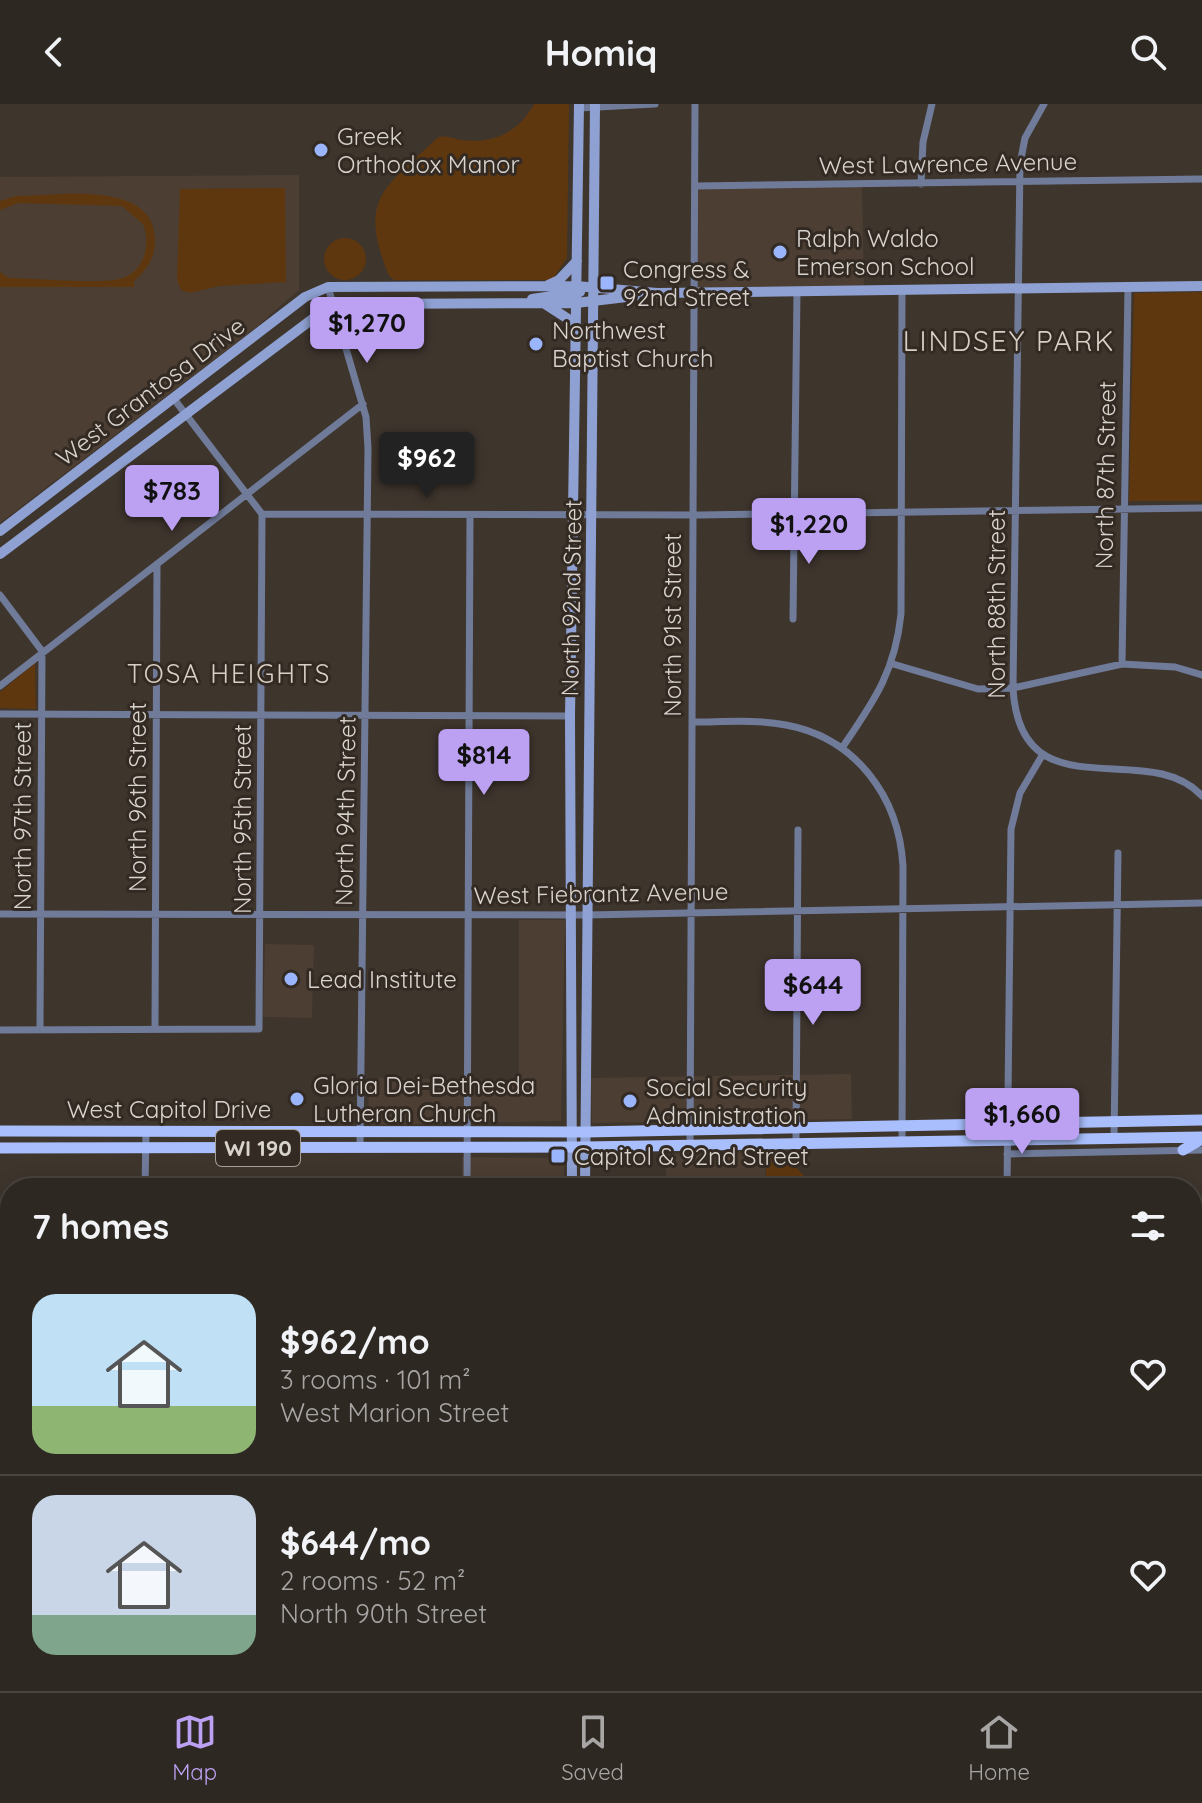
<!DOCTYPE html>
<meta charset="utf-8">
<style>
body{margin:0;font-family:Quicksand,sans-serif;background:#3a342f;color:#f1f3f6;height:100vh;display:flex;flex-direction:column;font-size:30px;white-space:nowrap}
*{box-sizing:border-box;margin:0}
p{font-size:26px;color:#a7a6a5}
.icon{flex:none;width:44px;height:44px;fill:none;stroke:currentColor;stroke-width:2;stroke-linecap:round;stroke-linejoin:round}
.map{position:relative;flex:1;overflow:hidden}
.drawer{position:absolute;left:0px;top:1074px;width:1202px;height:514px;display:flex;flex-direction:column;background:#2e2822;border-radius:32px 32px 0 0;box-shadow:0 4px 20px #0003,0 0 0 2px #494440}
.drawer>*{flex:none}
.price{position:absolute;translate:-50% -68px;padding:0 18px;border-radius:8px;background:#bca0f2;color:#111;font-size:26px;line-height:52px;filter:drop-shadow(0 2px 4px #0008)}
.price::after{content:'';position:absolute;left:50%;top:48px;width:24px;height:18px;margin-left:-12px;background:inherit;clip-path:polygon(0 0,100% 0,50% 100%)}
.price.active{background:#222;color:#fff}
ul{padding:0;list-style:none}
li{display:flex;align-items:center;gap:24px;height:200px;padding:0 32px}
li+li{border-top:2px solid #494440}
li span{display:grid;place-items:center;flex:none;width:224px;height:160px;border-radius:24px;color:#555}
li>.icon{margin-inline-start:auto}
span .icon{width:96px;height:96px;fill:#fffc;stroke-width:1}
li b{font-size:34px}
h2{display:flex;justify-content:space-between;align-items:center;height:96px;padding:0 32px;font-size:34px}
header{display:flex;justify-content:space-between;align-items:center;height:104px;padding:0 32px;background:#2e2822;font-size:36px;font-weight:800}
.menu{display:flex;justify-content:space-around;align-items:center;height:112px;border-top:2px solid #494440;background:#2e2822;font-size:22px;color:#a7a6a5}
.menu a{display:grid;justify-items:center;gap:4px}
.menu .active{color:#bca0f2}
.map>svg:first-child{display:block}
.built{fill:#4c3e32}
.green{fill:#5e370f}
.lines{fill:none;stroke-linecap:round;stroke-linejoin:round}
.street{stroke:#707b9a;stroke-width:7}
.secondary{stroke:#8fa1d2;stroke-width:10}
.primary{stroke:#a8befd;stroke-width:11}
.poi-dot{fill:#9bb5fd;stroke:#332b23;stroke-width:3}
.labels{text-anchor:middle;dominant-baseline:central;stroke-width:6;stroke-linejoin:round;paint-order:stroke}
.shield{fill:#332b23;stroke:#a7a19b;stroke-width:2}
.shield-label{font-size:22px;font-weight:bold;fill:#d9d3ce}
.poi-label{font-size:24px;fill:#d9d3ce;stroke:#332b23;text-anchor:start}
.street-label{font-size:24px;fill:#d9d3ce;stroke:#332b23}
.neighbourhood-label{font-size:26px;letter-spacing:2px;fill:#d9cec4;stroke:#332b23}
.quarter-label{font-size:28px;letter-spacing:2px;fill:#d9cec4;stroke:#332b23}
</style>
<header><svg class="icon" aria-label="back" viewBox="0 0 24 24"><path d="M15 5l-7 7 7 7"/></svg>Homiq<svg class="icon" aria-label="search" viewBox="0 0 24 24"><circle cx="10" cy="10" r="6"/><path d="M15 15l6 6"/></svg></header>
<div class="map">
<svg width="1202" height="1587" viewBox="0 0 1202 1587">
<rect width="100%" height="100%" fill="#3e352d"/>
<!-- built -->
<path class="built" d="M299 71V186L254 225 0 419V73Z
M862 80 864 186 694 188 695 82Z
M519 816H565L561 1017 368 1021 369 974 519 976Z
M265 840 314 841 312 914 263 913Z
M851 970 852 1015 592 1019 591 974Z
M765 1048 766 1084H666V1050Z
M462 1053 564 1054V1084H462Z
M201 1578H344L360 1587H201Z"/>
<!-- green -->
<path class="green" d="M534 0H569L567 154 552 176H394L389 172C358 94 382 87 437 34 446 30 452 35 462 36 493 40 519 28 534 0Z
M285 84 286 178 219 182 190 189 181 186 177 176 180 85Z
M16 92C56 92 152 75 155 134 156 152 147 166 134 177V183H0V168L9 174C35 174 102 181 123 174 145 166 151 139 143 120L122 102 18 99 0 106V97Z
M324 155a21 21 0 1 1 42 0a21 21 0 1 1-42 0Z
M1202 188V397H1129L1134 189Z
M35 559 36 605 0 604V588Z
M784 1051 816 1084H766V1051Z"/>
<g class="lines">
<!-- street -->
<path class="street" d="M1044 0 1025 34 1020 60 1013 584C1020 712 1148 632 1202 692
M579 4 655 0
M921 80 923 38 932 0
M695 82 1202 75
M328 183 366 313 368 344 360 1044
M262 410 700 411 1202 404
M0 491 42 547 40 925
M793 515 797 187
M893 560 978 585 1013 584 1122 560 1175 563 1202 571
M1122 560 1128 183
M0 582 363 300
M0 610 570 612
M692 618C723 618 755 615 786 621 856 634 899 693 903 762L902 1038
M842 644C874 597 895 568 901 510L902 186
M0 810 587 811 1202 799
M155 925 157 460
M0 926 259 925 262 410 174 295
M1114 1034 1118 749
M796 1040 798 726
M690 1042 695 0
M1007 1050 1202 1046
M145 1084 146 1027
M467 1084 470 412
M1007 1084 1011 725 1020 689 1043 650
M0 1147H10
M1192 1159H1202
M0 1387 10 1393
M1192 1448H1202
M199 1578V1587
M354 1578 370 1587
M1119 1578V1587
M13 1587V1578
M107 1587V1578
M1011 1587V1578"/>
<!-- secondary -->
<path class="secondary" d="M548 181 559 176 577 157
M532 195 580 188
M545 200 576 220
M0 427 305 193 328 183 576 182 657 189 1202 182
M0 450 323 207 352 200 576 199 635 192
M572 1084 570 612 579 0
M585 1084 595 0
M0 1250 10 1256
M0 1271 10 1276
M569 1578 588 1587V1578
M601 1578 618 1587"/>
<!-- primary -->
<path class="primary" d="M0 1027 585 1028 1202 1016
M0 1044 585 1043 1202 1033
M1183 1046 1202 1035"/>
</g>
<!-- markers -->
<g class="poi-dot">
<circle cx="321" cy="46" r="8"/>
<circle cx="780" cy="148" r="8"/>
<rect x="599" y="171" width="16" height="16" rx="4"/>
<circle cx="536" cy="240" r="8"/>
<circle cx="291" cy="875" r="8"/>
<circle cx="297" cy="995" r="8"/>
<circle cx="630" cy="997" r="8"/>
<rect x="550" y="1044" width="16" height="16" rx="4"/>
</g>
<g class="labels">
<!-- shield labels -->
<rect class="shield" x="216" y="1026" width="84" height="36" rx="6"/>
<g class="shield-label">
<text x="258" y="1044">WI 190</text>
</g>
<!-- poi labels -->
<g class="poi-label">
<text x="337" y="32">Greek<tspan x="337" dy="28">Orthodox Manor</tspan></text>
<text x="796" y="134">Ralph Waldo<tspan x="796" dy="28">Emerson School</tspan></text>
<text x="623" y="165">Congress &amp;<tspan x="623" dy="28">92nd Street</tspan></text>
<text x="552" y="226">Northwest<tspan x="552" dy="28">Baptist Church</tspan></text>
<text x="307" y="875">Lead Institute</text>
<text x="313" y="981">Gloria Dei-Bethesda<tspan x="313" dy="28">Lutheran Church</tspan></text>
<text x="646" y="983">Social Security<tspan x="646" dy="28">Administration</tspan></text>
<text x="574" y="1052">Capitol &amp; 92nd Street</text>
</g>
<!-- street labels -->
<g class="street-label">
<text transform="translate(948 59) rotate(-1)">West Lawrence Avenue</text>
<text transform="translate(150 287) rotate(-37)">West Grantosa Drive</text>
<text transform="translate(1105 371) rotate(-89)">North 87th Street</text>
<text transform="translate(571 494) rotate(-89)">North 92nd Street</text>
<text transform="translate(996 500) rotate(-90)">North 88th Street</text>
<text transform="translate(672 521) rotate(-90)">North 91st Street</text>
<text transform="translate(137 693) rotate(-90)">North 96th Street</text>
<text transform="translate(345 707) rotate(-89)">North 94th Street</text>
<text transform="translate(22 712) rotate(-90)">North 97th Street</text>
<text transform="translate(242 715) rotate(-90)">North 95th Street</text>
<text transform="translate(601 789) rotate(-1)">West Fiebrantz Avenue</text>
<text x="169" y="1005">West Capitol Drive</text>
</g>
<!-- neighbourhood labels -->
<g class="neighbourhood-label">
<text x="229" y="569">TOSA HEIGHTS</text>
</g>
<!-- quarter labels -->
<g class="quarter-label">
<text x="1009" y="236">LINDSEY PARK</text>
</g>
</g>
</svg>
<b class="price" style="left:367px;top:261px">$1,270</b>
<b class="price active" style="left:427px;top:396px">$962</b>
<b class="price" style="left:172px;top:429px">$783</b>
<b class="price" style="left:809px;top:462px">$1,220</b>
<b class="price" style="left:484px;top:693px">$814</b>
<b class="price" style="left:813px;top:923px">$644</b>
<b class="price" style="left:1022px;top:1052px">$1,660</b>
<section class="drawer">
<h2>7 homes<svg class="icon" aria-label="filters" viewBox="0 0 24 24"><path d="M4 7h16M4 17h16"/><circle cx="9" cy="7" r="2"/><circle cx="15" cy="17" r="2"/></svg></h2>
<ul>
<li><span style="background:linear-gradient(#bfe0f5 70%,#8fb573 0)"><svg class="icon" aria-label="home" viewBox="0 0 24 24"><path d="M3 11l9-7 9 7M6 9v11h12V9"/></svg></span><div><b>$962/mo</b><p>3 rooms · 101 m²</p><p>West Marion Street</p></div><svg class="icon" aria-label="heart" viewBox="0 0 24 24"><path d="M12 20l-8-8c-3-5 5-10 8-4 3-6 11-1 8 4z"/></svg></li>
<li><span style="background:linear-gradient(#c9d6e8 75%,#7fa58c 0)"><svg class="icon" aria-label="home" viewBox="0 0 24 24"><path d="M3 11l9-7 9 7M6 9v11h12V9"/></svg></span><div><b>$644/mo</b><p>2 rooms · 52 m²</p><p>North 90th Street</p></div><svg class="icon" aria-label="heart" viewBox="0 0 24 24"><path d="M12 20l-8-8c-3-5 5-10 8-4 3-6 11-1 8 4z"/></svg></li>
</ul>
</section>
</div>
<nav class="menu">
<a class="active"><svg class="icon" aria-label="map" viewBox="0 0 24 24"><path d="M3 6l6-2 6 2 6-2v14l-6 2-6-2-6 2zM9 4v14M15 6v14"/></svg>Map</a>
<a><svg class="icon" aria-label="saved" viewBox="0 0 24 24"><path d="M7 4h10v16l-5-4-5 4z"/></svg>Saved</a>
<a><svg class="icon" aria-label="home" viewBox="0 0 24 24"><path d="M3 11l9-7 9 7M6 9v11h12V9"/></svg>Home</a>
</nav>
